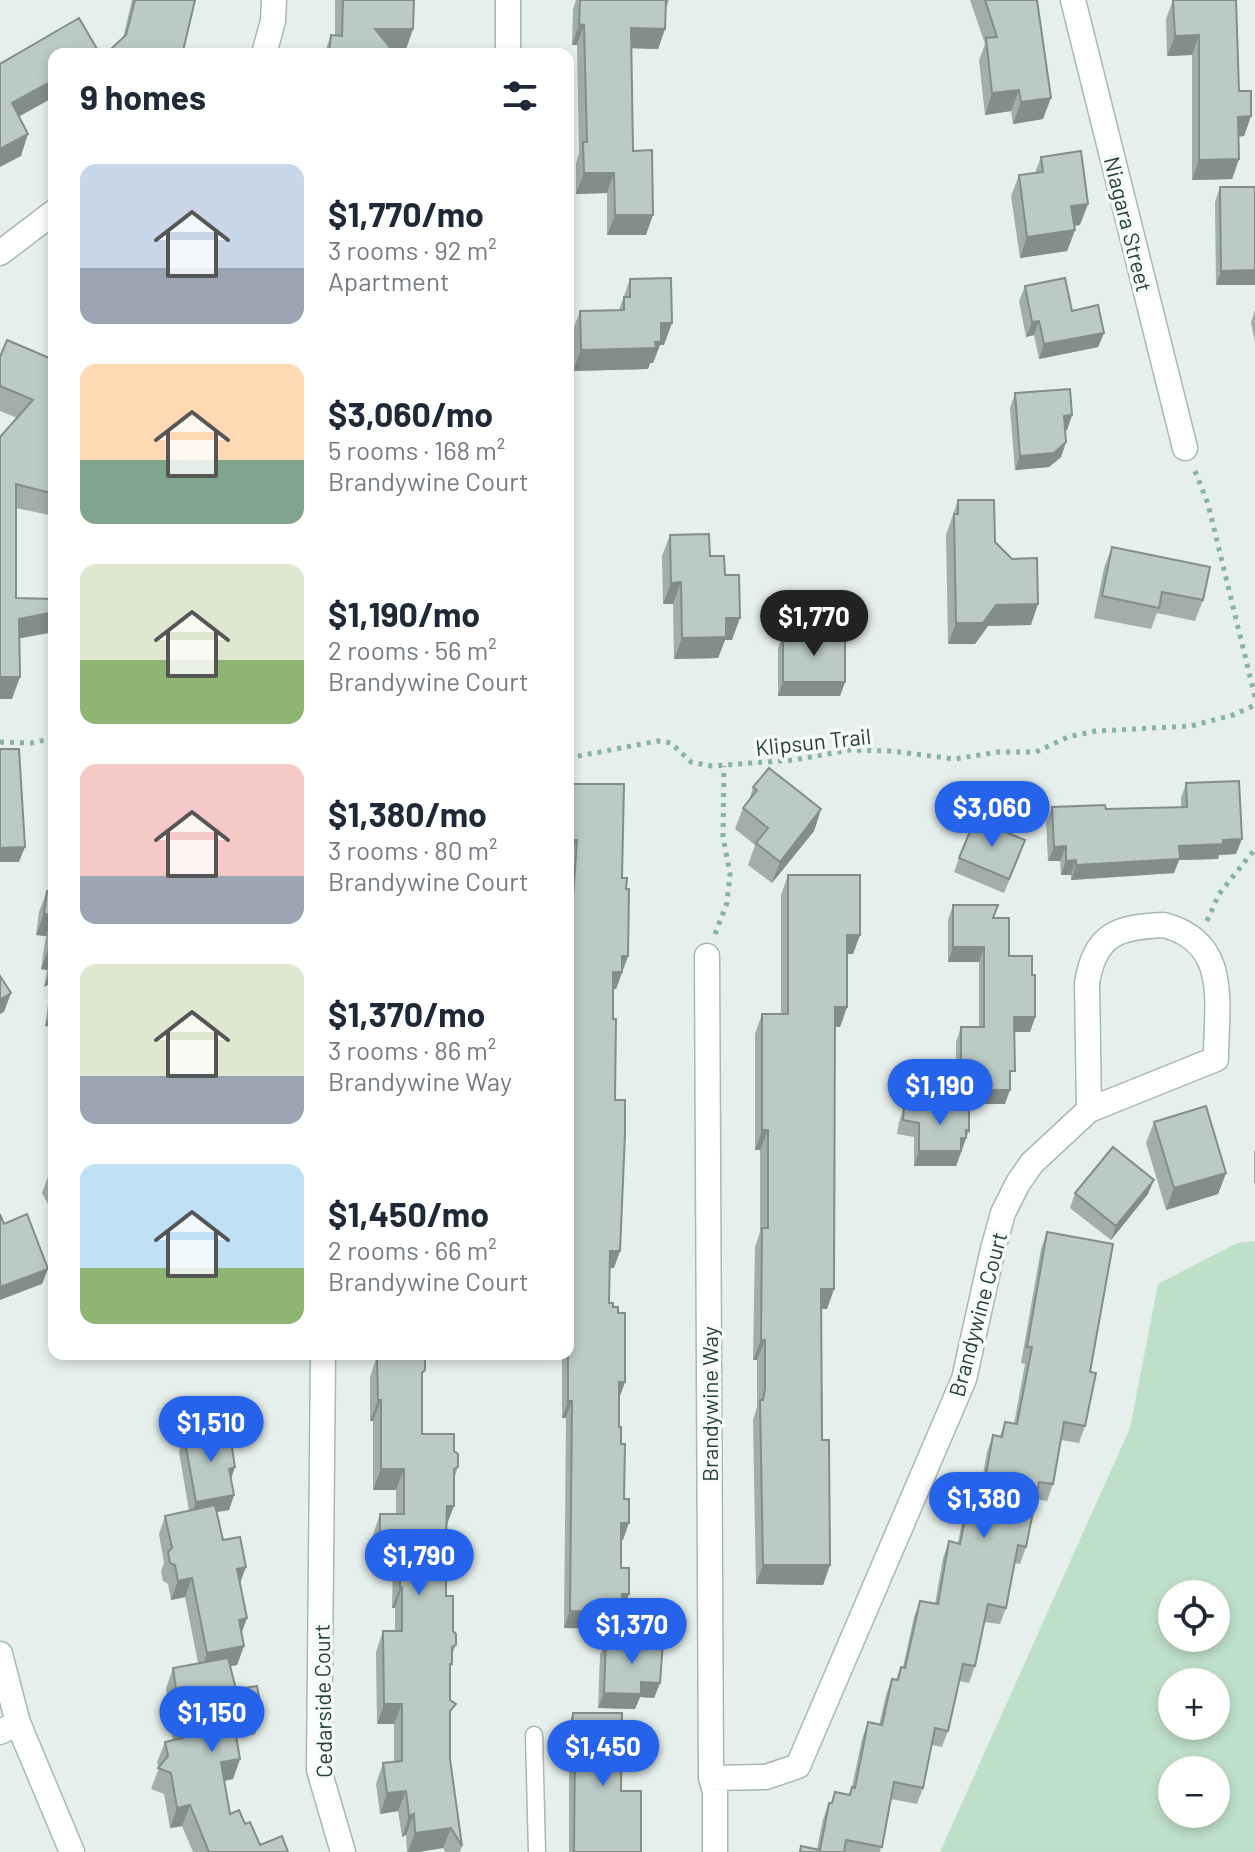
<!DOCTYPE html>
<meta charset="utf-8">
<style>
body{margin:0;font-family:Barlow,sans-serif;background:#f6f6f7;color:#1f2937;height:100vh;display:flex;flex-direction:column;font-size:30px;white-space:nowrap}
*{box-sizing:border-box;margin:0}
p{font-size:26px;color:#747a83}
.icon{flex:none;width:44px;height:44px;fill:none;stroke:currentColor;stroke-width:2;stroke-linecap:round;stroke-linejoin:round}
.map{position:relative;flex:1;overflow:hidden}
.sheet{position:absolute;left:48px;top:48px;width:526px;height:1312px;display:flex;flex-direction:column;background:#fff;border-radius:16px;box-shadow:0 4px 12px #0003}
.sheet>*{flex:none}
.buttons{position:absolute;left:1158px;top:1580px;display:grid;gap:16px}
.buttons a{display:grid;place-items:center;width:72px;height:72px;border-radius:50%;background:#fff;box-shadow:0 4px 12px #0003;font-size:40px}
.price{position:absolute;translate:-50% -68px;padding:0 18px;border-radius:28px;background:#2563eb;color:#fff;font-size:26px;line-height:52px;filter:drop-shadow(0 2px 4px #0008)}
.price::after{content:'';position:absolute;left:50%;top:48px;width:24px;height:18px;margin-left:-12px;background:inherit;clip-path:polygon(0 0,100% 0,50% 100%)}
.price.current{background:#222;color:#fff}
ul{padding:0;list-style:none}
li{display:flex;align-items:center;gap:24px;height:200px;padding:0 32px}
li span{display:grid;place-items:center;flex:none;width:224px;height:160px;border-radius:16px;color:#555}
li>.icon{margin-inline-start:auto}
span .icon{width:96px;height:96px;fill:#fffc;stroke-width:1}
li b{font-size:34px}
h2{display:flex;justify-content:space-between;align-items:center;height:96px;padding:0 32px;font-size:34px}
.map>svg:first-child{display:block}
.green{fill:#bfe0c8;fill-rule:evenodd}
.lines{fill:none;stroke-linecap:round;stroke-linejoin:round}
.service-casing{stroke:#a8b8b2;stroke-width:19}
.minor-casing{stroke:#a8b8b2;stroke-width:27}
.secondary-casing{stroke:#a4bbb3;stroke-width:27}
.path{stroke:#86b3a5;stroke-width:5;stroke-dasharray:4 6;stroke-linecap:butt}
.service{stroke:#fff;stroke-width:16}
.minor{stroke:#fff;stroke-width:24}
.secondary{stroke:#fff;stroke-width:24}
.wall{fill:#a1aea9}
.shaded-wall{fill:#838d89}
.building{fill:#bbcac4;stroke:#838d89;stroke-width:2}
.labels{text-anchor:middle;dominant-baseline:central;stroke-width:7;stroke-linejoin:round;paint-order:stroke}
.street-label{font-size:22px;fill:#24423a;stroke:#f7fbf9}
</style>
<div class="map">
<svg width="1255" height="1852" viewBox="0 0 1255 1852">
<rect width="100%" height="100%" fill="#e6efeb"/>
<!-- green -->
<path class="green" d="M1255 1241V1852H940L1130 1428 1158 1284 1237 1243ZM1172 1594H1216V1638H1172ZM1172 1682H1216V1726H1172ZM1172 1770H1216V1814H1172Z"/>
<g class="lines">
<defs>
<path id="service" d="M534 1735 537 1852"/>
<path id="minor" d="M508 0V54
M1073 0 1185 448
M264 54 273 21 274 0
M0 253 54 212
M1164 925C1231 943 1216 1004 1216 1059L1089 1110 1087 983C1095 933 1119 927 1164 925Z
M707 956 711 1778 715 1792V1852
M323 1354 319 1770 343 1852
M0 1732 18 1723
M711 1778 766 1777 798 1766 964 1379 993 1249 1003 1213 1018 1183 1032 1163 1089 1110"/>
<path id="secondary" d="M0 1654 18 1723 72 1852"/>
</defs>
<!-- service casing -->
<use href="#service" class="service-casing"/>
<!-- minor casing -->
<use href="#minor" class="minor-casing"/>
<!-- secondary casing -->
<use href="#secondary" class="secondary-casing"/>
<!-- path -->
<path class="path" d="M1195 471 1208 504 1255 697
M0 742 31 743 54 738
M568 758 658 741 671 743 691 762 712 766 794 760 850 750 892 751 955 759 998 752H1036L1068 737 1096 731 1191 726 1233 715 1255 705
M1207 921 1219 894 1255 849
M715 934 727 903 730 874 723 837 724 766"/>
<!-- service -->
<use href="#service" class="service"/>
<!-- minor -->
<use href="#minor" class="minor"/>
<!-- secondary -->
<use href="#secondary" class="secondary"/>
</g>
<!-- wall -->
<path class="wall" d="M132 0H195L181 54H110L111 49 123 38Z
M335 0H414L413 29 406 49H391L395 54H324L331 35H335Z
M576 0H669L666 8 665 29 658 49 631 48 633 151 646 235H607V193L576 194V163L579 153 577 45H572L573 9Z
M970 0H1037L1043 119 1013 124 1011 111 985 115 979 60 985 44Z
M1173 0 1239 91 1251 116 1244 136 1238 137 1239 159 1232 179 1192 180V55L1167 56 1166 19Z
M1041 157 1080 225 1074 226 1075 230 1067 251 1020 258 1011 196 1019 175 1035 173Z
M1220 187H1255V285H1216L1215 202Z
M630 279 664 345H660L653 363H650L648 369 573 371 572 332 580 311 619 310Z
M1025 286 1072 311 1104 333 1098 347 1039 359 1034 335 1026 337 1019 301Z
M1255 310V343L1251 322Z
M54 314V333L49 327Z
M0 357 54 360V516L16 508V598L54 599V632L19 638 12 699 17 418 0 411Z
M1015 393 1072 415 1067 430H1065L1066 442 1061 457 1049 467 1015 470 1010 408Z
M958 500 995 542 1031 625 988 626 975 644H948L946 535Z
M670 535 710 556 725 575 732 640H725L718 658 674 659 673 604H663L662 556Z
M1112 547 1203 600 1195 621 1157 613 1151 629 1094 618 1104 568Z
M783 634 845 682 840 696H778V648Z
M1186 783 1236 854 1219 855 1218 859 1179 860 1174 873 1071 880V875H1061L1060 861H1048L1046 822 1052 807 1106 809 1181 807V798Z
M568 784 622 878 626 889 628 956 616 989H613L614 1268H610L609 1303 619 1398 623 1540H621V1568L623 1611H622L616 1629 564 1628 566 1418H562V1354H568V897L571 857H568Z
M753 787 821 809 814 831 772 883 748 865 755 845 735 829 743 808 749 801Z
M1020 855 1004 893 954 872 959 858Z
M788 875 860 935 853 954H847V1007L840 1027H835L834 1289 827 1309H821L822 1440 830 1565 823 1585 756 1584 753 1420 757 1407V1360H753L755 1247 760 1232V1150H755V1034L762 1014H781V895Z
M47 891 54 892V1027L45 1026 51 983 44 987 47 970 41 969 46 936 36 935 39 912Z
M953 905H998L993 918 1009 956 1032 975 1035 1017 1030 1032H1014L1010 1083 1005 1104H956V1042L961 1027H979V962H948V920Z
M904 1107 969 1131 956 1166H914V1137L897 1134 899 1122Z
M1154 1122 1226 1173 1218 1194 1166 1210 1146 1143Z
M1255 1149V1183L1254 1184V1152Z
M54 1169V1215L42 1193 50 1171Z
M1075 1193 1148 1194 1111 1240 1070 1208Z
M1047 1232 1090 1372 1085 1426 1079 1443 1061 1440 1053 1484 1047 1501 1036 1499 1026 1547 1020 1564 1014 1563 1006 1608 1000 1624 984 1622 975 1666 969 1683 959 1681 948 1731 942 1747 932 1745 923 1788 917 1804 891 1799 880 1852H799L801 1846 817 1849 823 1819 829 1803H831L835 1792 849 1795 852 1787 862 1739 868 1722 879 1725 886 1695 892 1679 896 1680 901 1667H903L914 1617 920 1601 935 1604 943 1558 949 1541 958 1543 966 1500 972 1484 981 1485 987 1452 993 1435 1000 1436 1005 1422 1014 1424 1025 1364 1021 1363 1041 1249Z
M376 1354H447L445 1359H425L422 1380V1434L454 1451 458 1467 454 1479 446 1526V1596L456 1645 452 1655V1664L450 1670V1759L462 1846 460 1852H445L443 1848 418 1852H407L406 1835 402 1837 398 1811 380 1814 376 1784 383 1763 394 1762V1724H377L376 1652 383 1631H395V1608H392L393 1565H372L373 1535 380 1514H396V1490H373V1421H370V1377L376 1359Z
M184 1437 231 1479 234 1495 229 1510 217 1512 223 1540 240 1584 247 1618 241 1633 244 1646 237 1665 230 1666 236 1689 255 1734 236 1737 240 1759 233 1779 224 1781 230 1814 245 1824 260 1845 288 1852H193L182 1826 170 1828 164 1794 151 1789 159 1768 157 1762 165 1742 173 1740 166 1688 173 1668 198 1663 185 1597 171 1600 168 1584 163 1581 161 1571 164 1563 159 1534 165 1516 189 1511 179 1452Z
M606 1640 660 1683 654 1698 640 1697 635 1709 598 1708 600 1655Z
M573 1713 621 1791 641 1852H569V1763H564L568 1727Z"/>
<!-- shaded-wall -->
<path class="shaded-wall" d="M579 24 584 25 577 45H572Z
M631 28 665 29 658 49 624 48Z
M375 29H413L406 49H368Z
M1199 35 1192 55 1167 56 1175 36Z
M54 80V97L4 125 12 103Z
M1019 90 1011 111 985 115 992 93Z
M1051 98 1043 119 1013 124 1021 102Z
M1251 116 1244 136 1231 137 1238 117Z
M28 134 21 156 0 167V149Z
M1239 159 1232 179 1192 180 1199 160Z
M584 173H614L607 193 576 194Z
M1088 204 1080 225 1063 227 1071 206Z
M615 215H653L646 235H607Z
M1075 230 1067 251 1020 258 1027 237Z
M1255 270V285H1216L1221 271Z
M1039 321 1034 335 1026 337 1032 322Z
M661 323H672L664 345H660L653 363H650L648 369 573 371 581 350Z
M1104 333 1098 347 1039 359 1044 344Z
M1072 415 1067 430 1058 431 1064 416Z
M1066 442 1061 457 1049 467 1015 470 1020 456Z
M681 582 673 604H663L671 583Z
M1038 604 1031 625 988 626 975 644H948L956 623 996 605Z
M54 612V632L11 640 19 619Z
M726 618H740L732 640H725L718 658 674 659 682 638Z
M0 677H20L12 699H0Z
M783 682H845L840 696H778Z
M821 809 814 831 772 883 780 862Z
M1242 839 1236 854 1219 855 1218 859 1179 860 1174 873 1071 880 1076 865 1179 846 1223 840Z
M568 840H577L571 857H568Z
M1066 846 1060 861H1048L1054 847Z
M25 847 19 862H0V848Z
M1076 860 1071 875H1061L1066 861Z
M44 914 53 915 46 936 36 935Z
M847 935H860L853 954H840Z
M953 947H984L979 962H948Z
M49 948H54V950L47 970 41 969Z
M622 956H628L616 989H607L613 972Z
M54 965V974L51 983 44 987 52 966Z
M11 993 4 1012 0 1014V1000Z
M53 1005H54V1027L45 1026Z
M835 1007H847L840 1027H828Z
M1014 1017H1035L1030 1032H1009Z
M961 1090H1010L1005 1104H956Z
M762 1130H768L760 1150H755Z
M961 1138H966L956 1166H914L919 1151Z
M1226 1173 1218 1194 1166 1210 1174 1188Z
M1154 1180 1148 1194 1111 1240 1116 1226Z
M610 1251H620L614 1268H604Z
M48 1269 42 1284 0 1300V1287Z
M821 1289H834L827 1309H814Z
M761 1340H765L757 1360H753Z
M420 1354H447L445 1359H418Z
M619 1382H625L619 1399Z
M378 1400H381L373 1421H370Z
M568 1401H572L566 1418H562Z
M235 1467 230 1482 229 1469Z
M381 1469H404L396 1490H373Z
M234 1495 229 1510 190 1516 196 1502Z
M447 1506H454L446 1527Z
M621 1523H629L623 1540H615Z
M380 1544H400L393 1565H372Z
M452 1546 444 1566 446 1551Z
M763 1565H830L823 1585 756 1584Z
M246 1567 239 1586 237 1569Z
M192 1578 185 1597 171 1600 178 1581Z
M400 1587H402L395 1608H392Z
M622 1594H629L623 1611H616Z
M570 1611 622 1612 616 1629 564 1628Z
M247 1618 240 1637 239 1620Z
M244 1646 237 1665 200 1672 207 1653Z
M641 1682 660 1683 654 1698 640 1697 635 1709 598 1708 604 1693Z
M384 1704H402L394 1724H377Z
M262 1713 255 1734 225 1739 233 1718Z
M570 1749H575L569 1763H564Z
M240 1759 233 1779 214 1783 221 1762Z
M406 1791 398 1811 380 1814 387 1793Z
M190 1805 182 1826 170 1828 177 1808Z
M414 1814 406 1835 402 1837 409 1816Z
M451 1828 443 1848 418 1852H408L415 1833Z"/>
<!-- building -->
<path class="building" d="M135 0H195L183 51 179 54H114L111 49 126 35Z
M343 0H414L413 29H375L395 54H329L331 35 342 36Z
M580 0H666L665 29 631 28 633 151 652 150 653 215H615L614 173H584L583 142H587L584 25 579 24Z
M985 0H1037L1051 98 1021 102 1019 90 992 93 986 38 997 37Z
M1173 0H1236L1239 91H1251V116L1238 117 1239 159 1199 160V35L1175 36Z
M79 18 100 54H54V80L12 103 28 134 0 149V64Z
M1081 151 1088 204 1071 206 1075 230 1027 237 1019 175 1043 172 1041 157Z
M1220 187H1255V270L1221 271Z
M671 278 672 323H661V342H655L656 348 581 350 580 311 624 310V297H630V279Z
M1065 278 1072 311 1098 305 1104 333 1044 344 1039 321 1032 322 1025 286Z
M7 340 54 360V494L16 484V598L54 599V612L19 619 20 677H0V437L33 400 0 386V357Z
M1070 389 1072 415 1064 416 1066 442 1054 453 1020 456 1015 393Z
M958 500H994L995 542 1012 559 1037 558 1038 604 996 605 983 623H956L954 514H958Z
M709 534 710 556H724L725 575H739L740 618H726V637L682 638 681 582 671 583 670 535Z
M1112 547 1210 567 1203 600 1162 592 1159 608 1102 596Z
M845 633V682H783V634Z
M0 749H19L25 847 0 848Z
M769 768 821 809 780 862 756 843 768 828 743 808 757 790 753 787Z
M1239 781 1242 839 1223 840V844L1179 846 1180 859 1076 865V860L1066 861V846L1054 847 1052 807 1105 805 1106 809 1187 807 1186 783Z
M568 784H624L622 878H627L626 889H629L628 956H622V972H613V1019H616L615 1100H625V1134L620 1251H610L609 1303H613V1307H618V1313H625V1382H619V1427H621V1444H625L624 1499H629V1523H621V1568H629V1594H622V1612L570 1611 572 1401H568V1001H571V926L577 840H568Z
M975 819 1025 840 1009 879 959 858Z
M788 875H860V935H847V1007H835L834 1289H821L822 1440H829L830 1565H763L760 1400H763L765 1389V1340H761L762 1228H768V1130H762V1014H788Z
M47 891 54 892V948H49L53 915 44 914Z
M953 905H998L993 918H1009V956H1032V975H1035V1017H1014L1015 1071H1010V1090H961V1027H984V947H953Z
M0 976 11 993 0 1000Z
M1206 1106 1226 1173 1174 1188 1154 1122Z
M904 1107H969V1131L966 1130V1138H961V1151H919V1123L903 1120Z
M1113 1147 1154 1180 1116 1226 1075 1193Z
M54 1169V1180L50 1171Z
M0 1214 4 1224 27 1214 48 1269 0 1287Z
M1047 1232 1113 1244 1090 1372 1096 1373 1085 1426 1064 1422 1053 1484 1039 1482 1026 1547 1018 1545 1006 1608 988 1604 975 1666 963 1664 948 1731 935 1728 923 1788 894 1782 882 1847 846 1840 844 1852H800L801 1846 820 1850 829 1803H832L835 1792 850 1795 852 1787 855 1788 868 1722 882 1725 892 1679 898 1680 901 1667 905 1668 920 1601 938 1604 949 1541 960 1544 972 1484 984 1486 993 1435 1002 1437 1005 1422 1017 1424 1032 1347H1027Z
M384 1354H425V1370L422 1373V1434H454V1451L458 1454V1467L454 1469V1506H447L446 1539 452 1546 446 1551V1596H453V1631L456 1634V1645L452 1647V1664H450V1700L456 1704 450 1711V1759L462 1846 451 1828 415 1833 414 1814 409 1816 406 1791 387 1793 383 1763 402 1761V1704H384L383 1631H402V1587H400V1544H380V1514H404V1469H381V1400H378L377 1357H384Z
M229 1429 235 1467 229 1469 234 1495 196 1502 184 1437Z
M215 1505 223 1540 240 1537 246 1567 237 1569 247 1618 239 1620 244 1646 207 1653 192 1578 178 1581 175 1565 170 1563 168 1552 172 1548 165 1516Z
M606 1640 663 1642 660 1683 641 1682V1694L604 1693Z
M228 1658 236 1689 257 1686 262 1713 233 1718 240 1759 221 1762 230 1814 239 1810 245 1824 250 1822 260 1845 282 1836 288 1852H209L190 1805 177 1808 171 1773 158 1768 168 1756 165 1742 183 1738 173 1668Z
M573 1713H622L621 1791H641V1852H574L575 1749H570Z"/>
<g class="labels">
<!-- street labels -->
<g class="street-label">
<text transform="translate(1129 224) rotate(76)">Niagara Street</text>
<text transform="translate(813 741) rotate(-6)">Klipsun Trail</text>
<text transform="translate(977 1314) rotate(-75)">Brandywine Court</text>
<text transform="translate(709 1404) rotate(-90)">Brandywine Way</text>
<text transform="translate(322 1701) rotate(-91)">Cedarside Court</text>
</g>
</g>
</svg>
<div class="buttons">
<a><svg class="icon" aria-label="locate" viewBox="0 0 24 24"><circle cx="12" cy="12" r="6"/><path d="M12 2v4M12 18v4M2 12h4M18 12h4"/></svg></a>
<a>+</a>
<a>−</a>
</div>
<b class="price current" style="left:814px;top:658px">$1,770</b>
<b class="price" style="left:992px;top:849px">$3,060</b>
<b class="price" style="left:940px;top:1127px">$1,190</b>
<b class="price" style="left:211px;top:1464px">$1,510</b>
<b class="price" style="left:984px;top:1540px">$1,380</b>
<b class="price" style="left:419px;top:1597px">$1,790</b>
<b class="price" style="left:632px;top:1666px">$1,370</b>
<b class="price" style="left:212px;top:1754px">$1,150</b>
<b class="price" style="left:603px;top:1788px">$1,450</b>
<section class="sheet">
<h2>9 homes<svg class="icon" aria-label="filters" viewBox="0 0 24 24"><path d="M4 7h16M4 17h16"/><circle cx="9" cy="7" r="2"/><circle cx="15" cy="17" r="2"/></svg></h2>
<ul>
<li><span style="background:linear-gradient(#c9d6e8 65%,#9aa5b1 0)"><svg class="icon" aria-label="home" viewBox="0 0 24 24"><path d="M3 11l9-7 9 7M6 9v11h12V9"/></svg></span><div><b>$1,770/mo</b><p>3 rooms · 92 m²</p><p>Apartment</p></div></li>
<li><span style="background:linear-gradient(#ffd9b3 60%,#7fa58c 0)"><svg class="icon" aria-label="home" viewBox="0 0 24 24"><path d="M3 11l9-7 9 7M6 9v11h12V9"/></svg></span><div><b>$3,060/mo</b><p>5 rooms · 168 m²</p><p>Brandywine Court</p></div></li>
<li><span style="background:linear-gradient(#dfe7d0 60%,#8fb573 0)"><svg class="icon" aria-label="home" viewBox="0 0 24 24"><path d="M3 11l9-7 9 7M6 9v11h12V9"/></svg></span><div><b>$1,190/mo</b><p>2 rooms · 56 m²</p><p>Brandywine Court</p></div></li>
<li><span style="background:linear-gradient(#f6c9c9 70%,#9aa5b1 0)"><svg class="icon" aria-label="home" viewBox="0 0 24 24"><path d="M3 11l9-7 9 7M6 9v11h12V9"/></svg></span><div><b>$1,380/mo</b><p>3 rooms · 80 m²</p><p>Brandywine Court</p></div></li>
<li><span style="background:linear-gradient(#dfe7d0 70%,#9aa5b1 0)"><svg class="icon" aria-label="home" viewBox="0 0 24 24"><path d="M3 11l9-7 9 7M6 9v11h12V9"/></svg></span><div><b>$1,370/mo</b><p>3 rooms · 86 m²</p><p>Brandywine Way</p></div></li>
<li><span style="background:linear-gradient(#bfe0f5 65%,#8fb573 0)"><svg class="icon" aria-label="home" viewBox="0 0 24 24"><path d="M3 11l9-7 9 7M6 9v11h12V9"/></svg></span><div><b>$1,450/mo</b><p>2 rooms · 66 m²</p><p>Brandywine Court</p></div></li>
</ul>
</section>
</div>
